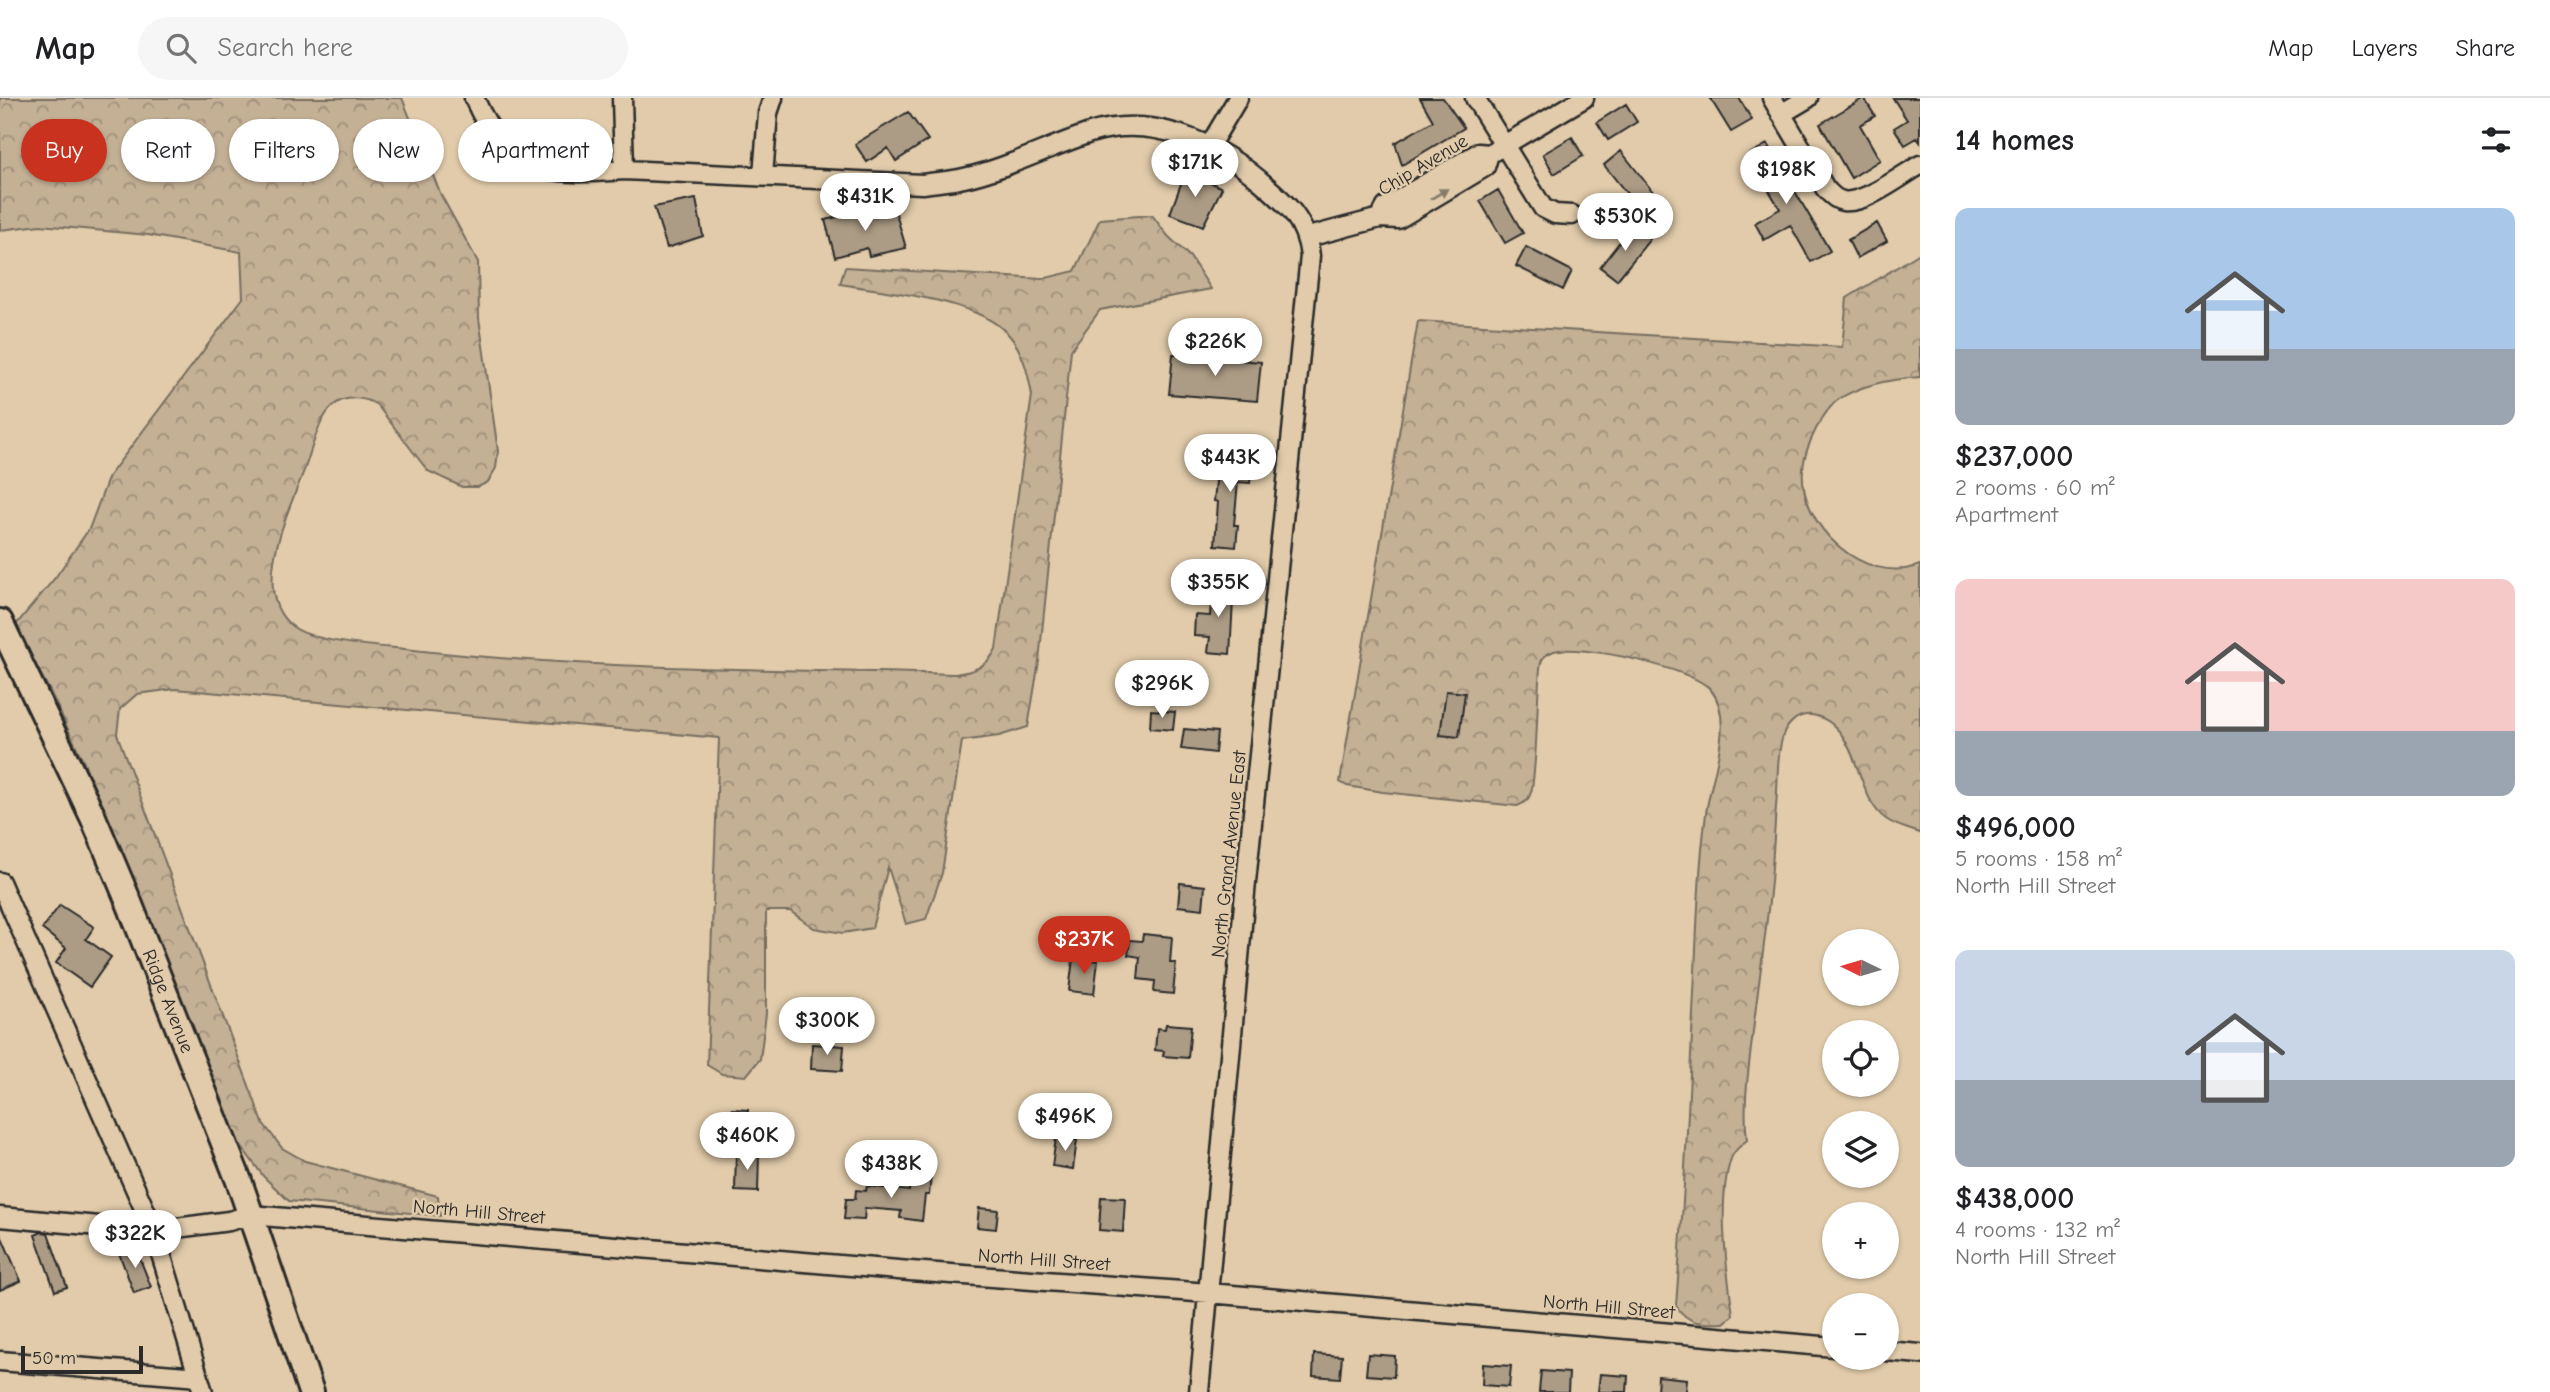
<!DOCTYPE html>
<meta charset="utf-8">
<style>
body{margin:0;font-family:"Comic Neue",sans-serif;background:#f6f6f6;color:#202124;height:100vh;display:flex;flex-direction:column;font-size:26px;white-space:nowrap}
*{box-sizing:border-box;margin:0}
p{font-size:23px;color:#757577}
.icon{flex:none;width:38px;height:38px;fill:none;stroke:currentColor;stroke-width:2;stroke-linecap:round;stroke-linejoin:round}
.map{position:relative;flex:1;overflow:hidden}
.sheet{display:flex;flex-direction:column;background:#fff;width:630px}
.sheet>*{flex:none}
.hud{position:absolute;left:21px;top:21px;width:665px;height:63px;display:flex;gap:14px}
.needle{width:46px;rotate:275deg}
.buttons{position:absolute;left:1822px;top:831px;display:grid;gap:14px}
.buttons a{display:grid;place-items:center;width:77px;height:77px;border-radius:50%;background:#fff;box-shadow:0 2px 5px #0004;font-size:35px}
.scale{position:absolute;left:21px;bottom:18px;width:122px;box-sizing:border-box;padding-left:7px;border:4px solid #2b2b2b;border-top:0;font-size:19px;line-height:24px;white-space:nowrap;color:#2b2b2b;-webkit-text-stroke:5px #e1cbaa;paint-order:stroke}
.price{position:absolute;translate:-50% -60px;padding:0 16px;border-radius:24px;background:#fff;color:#222;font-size:23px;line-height:46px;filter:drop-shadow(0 2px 4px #0008)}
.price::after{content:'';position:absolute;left:50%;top:42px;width:21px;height:16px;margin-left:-10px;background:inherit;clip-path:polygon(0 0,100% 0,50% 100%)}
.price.on{background:#c8321e;color:#fff}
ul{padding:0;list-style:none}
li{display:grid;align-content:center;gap:14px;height:371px;padding:0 35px}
li span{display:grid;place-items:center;height:217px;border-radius:14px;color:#555}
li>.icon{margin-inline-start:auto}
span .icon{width:126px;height:126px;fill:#fffc;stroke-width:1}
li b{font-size:30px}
h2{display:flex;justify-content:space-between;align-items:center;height:84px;padding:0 35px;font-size:30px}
.pill{padding:0 24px;border-radius:32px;background:#fff;box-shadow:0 2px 5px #0004;font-size:24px;line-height:63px}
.pill.on{background:#c8321e;color:#fff}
header{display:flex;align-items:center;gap:42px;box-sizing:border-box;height:98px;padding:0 35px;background:#fff;border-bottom:2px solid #e0e0e0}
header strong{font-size:33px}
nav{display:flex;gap:38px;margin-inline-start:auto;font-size:24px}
.search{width:490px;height:63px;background:#f6f6f6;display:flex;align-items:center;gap:18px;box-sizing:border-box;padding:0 24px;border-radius:38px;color:#757577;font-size:26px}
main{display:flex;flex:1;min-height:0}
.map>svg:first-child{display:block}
.forest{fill:url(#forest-crowns);stroke:#776e60;stroke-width:2}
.building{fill:#ac9c85;stroke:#2b2b2b;stroke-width:2}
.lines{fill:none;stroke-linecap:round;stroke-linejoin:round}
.street-casing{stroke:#2b2b2b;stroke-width:23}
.secondary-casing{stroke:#2b2b2b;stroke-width:30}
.street{stroke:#e1cbaa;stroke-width:18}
.secondary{stroke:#e1cbaa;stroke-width:24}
.oneway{fill:#867b6a}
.labels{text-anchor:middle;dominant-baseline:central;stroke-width:5;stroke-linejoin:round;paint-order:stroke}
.street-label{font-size:19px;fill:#2b2b2b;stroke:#e1cbaa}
</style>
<header>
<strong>Map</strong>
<div class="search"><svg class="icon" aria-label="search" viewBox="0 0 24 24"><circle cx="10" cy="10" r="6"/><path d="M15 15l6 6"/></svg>Search here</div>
<nav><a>Map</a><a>Layers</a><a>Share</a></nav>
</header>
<main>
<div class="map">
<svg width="1920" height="1294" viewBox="0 0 1920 1294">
<defs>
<pattern id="forest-crowns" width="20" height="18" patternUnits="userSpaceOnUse" patternTransform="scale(1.75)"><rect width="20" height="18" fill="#c3b095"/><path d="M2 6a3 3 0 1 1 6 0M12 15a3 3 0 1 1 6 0" fill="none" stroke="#9f8f7a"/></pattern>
</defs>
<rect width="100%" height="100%" fill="#e1cbaa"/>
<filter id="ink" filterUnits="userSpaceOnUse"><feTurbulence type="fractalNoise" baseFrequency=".0143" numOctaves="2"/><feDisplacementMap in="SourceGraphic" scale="14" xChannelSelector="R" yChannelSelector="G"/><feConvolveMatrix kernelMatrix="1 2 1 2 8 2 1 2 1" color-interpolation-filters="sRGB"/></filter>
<g filter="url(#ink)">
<!-- forest -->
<path class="forest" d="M0 0H402L441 97 478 164 479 220 498 353 496 370 488 384 478 389H462L428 373 377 307C365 299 345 297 333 308 318 321 312 351 305 370 290 410 248 494 292 528 313 545 377 548 405 551 588 572 771 571 955 576 973 574 987 569 996 551L1032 297C1028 275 1023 253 1009 237 976 200 886 194 840 186L845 169 1042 181 1075 173 1100 121 1152 117 1168 138 1190 159 1211 191 1100 212 1071 252 1039 563 1028 629 999 638 962 643 942 775 926 821 906 826 888 769 872 830 843 835 814 830 790 813H766V916L760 961 746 978 722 976 707 967 719 640 175 591 137 596 120 611 117 636 263 1025 282 1050 305 1063 438 1098 440 1118 289 1103 264 1079 232 1036 84 665 49 591 14 529 55 480 89 431 109 378 243 200 241 154 148 137 40 127 0 132Z
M1920 155V279C1892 281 1862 286 1839 301 1829 308 1822 320 1816 331 1810 343 1804 357 1803 371 1798 427 1864 489 1920 467V735C1909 731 1895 728 1886 721 1855 701 1860 625 1812 617 1797 615 1785 628 1782 641 1777 658 1778 677 1777 694 1775 724 1773 754 1771 784 1766 837 1758 889 1752 942 1748 975 1743 1009 1747 1042 1741 1047 1735 1052 1732 1058 1716 1100 1727 1173 1733 1217L1724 1225C1703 1226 1689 1227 1676 1208 1684 1104 1689 1000 1694 895 1697 836 1698 775 1706 716 1710 681 1736 623 1711 592 1693 570 1581 546 1554 553 1549 555 1544 557 1542 562 1539 568 1540 577 1539 583 1537 613 1537 643 1534 673 1533 681 1533 692 1529 699 1527 704 1522 706 1517 708L1383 694 1347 688 1340 684 1418 223 1842 249 1847 200Z"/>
<!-- building -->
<path class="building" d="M1420 0H1443L1464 30 1402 67 1395 45 1433 23Z
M1710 0H1739L1752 22 1731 34Z
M1864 0 1875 18 1860 27 1880 62 1851 80 1820 26Z
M1893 0H1920V44L1917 40 1905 47 1894 30 1907 22Z
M1626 6 1637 24 1608 42 1597 24Z
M908 14 928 42 896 63 888 50 867 64 855 46Z
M1572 39 1583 58 1554 76 1543 56Z
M1767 46 1830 153 1811 164 1790 127 1764 142 1755 125 1780 111 1748 57Z
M1621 53 1657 99 1640 112 1604 67Z
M1186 72 1222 90 1203 128 1170 116Z
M1498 92 1523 135 1505 145 1480 103Z
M696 101 703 138 667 150 654 109Z
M870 111 872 119 895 112 906 150 869 158 867 150 835 159 825 122Z
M1877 125 1887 143 1857 160 1848 142Z
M1633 127 1650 141 1617 182 1600 169Z
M1526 149 1572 173 1563 192 1516 168Z
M1173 256 1261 264 1257 303 1169 296Z
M1219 354 1253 358 1250 385 1238 384 1234 427H1238L1236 449 1215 447 1218 404 1214 403Z
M1213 483 1234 485 1230 556 1208 554 1210 539 1194 538 1195 517 1210 518Z
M1446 593 1465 595 1459 639 1440 637Z
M1151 612 1175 614 1173 632 1150 630Z
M1184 631 1217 634 1215 655 1181 651Z
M1180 785 1205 788 1203 811 1178 808Z
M60 807 94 829 86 841 111 859 90 889 56 865 66 850 42 831Z
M1143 836 1172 839 1170 865H1176L1173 896 1154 894 1155 883 1138 881 1140 859 1128 857 1130 842 1142 843Z
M1073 861 1098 863 1094 896 1069 893Z
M1166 926 1191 928 1188 960 1163 958 1164 953 1155 952 1157 930 1165 931Z
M812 946 844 948 842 973 811 971Z
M732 1011 748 1012 747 1028 731 1027Z
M1056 1040 1077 1042 1073 1071 1052 1068Z
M736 1054 759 1055 758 1094 735 1093Z
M911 1076 931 1078 929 1097H925L922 1123 900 1120 901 1113 865 1110 864 1122 844 1121 846 1101H855L856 1092 866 1093 867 1088 909 1093Z
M1101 1099 1125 1100 1123 1134 1099 1132Z
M979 1110 998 1112 996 1131 977 1129Z
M42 1134 48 1135 67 1189 55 1193 35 1137Z
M0 1135 21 1183 0 1192Z
M135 1148 151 1189 134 1195 119 1155Z
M1314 1256 1342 1258 1340 1280 1313 1278Z
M1368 1256 1395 1258 1394 1279 1366 1277Z
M1483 1266 1511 1268 1509 1289 1482 1287Z
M1541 1273 1569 1275 1568 1294H1539Z
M1600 1276 1628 1278 1627 1294H1598Z
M1658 1278 1687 1281 1686 1294H1657Z"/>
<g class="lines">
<defs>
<path id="street" d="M474 0C508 77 547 78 624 72L922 86C936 84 951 83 964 80 1008 70 1048 49 1090 35 1150 16 1213 43 1258 81 1285 104 1306 121 1310 158L1246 784 1199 1294
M622 0 624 72
M1475 0 1543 110 1555 116 1572 117
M1772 0 1825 90C1830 96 1836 102 1843 103 1864 107 1902 77 1920 67
M1781 16 1808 0
M1210 47 1238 0
M763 78 768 15 773 0
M1380 120 1386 109 1478 55 1489 56 1584 0
M1308 139 1380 120 1398 121 1485 69 1489 56
M0 784 154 1133 203 1294
M0 1119 154 1133 229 1123 251 1117 910 1173 1209 1195 1834 1249
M1886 1253 1920 1256
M0 1263 199 1279"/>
<g id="secondary">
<path id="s1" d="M0 524 93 719 128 802 239 1083 311 1294"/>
</g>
</defs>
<!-- street casing -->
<use href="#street" class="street-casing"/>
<!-- secondary casing -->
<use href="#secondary" class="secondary-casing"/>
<!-- street -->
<use href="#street" class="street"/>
<!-- secondary -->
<use href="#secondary" class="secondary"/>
</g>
<!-- one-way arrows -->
<defs><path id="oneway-solid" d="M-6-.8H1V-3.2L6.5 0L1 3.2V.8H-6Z" transform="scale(1.75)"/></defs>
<use class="oneway" href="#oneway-solid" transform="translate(1439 96) rotate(-31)"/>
</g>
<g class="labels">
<!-- street labels -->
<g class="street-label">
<text transform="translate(1423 67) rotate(-31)">Chip Avenue</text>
<text transform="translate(1229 756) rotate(-84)">North Grand Avenue East</text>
<text stroke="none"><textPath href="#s1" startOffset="415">Ridge Avenue</textPath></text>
<text transform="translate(479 1114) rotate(5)">North Hill Street</text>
<text transform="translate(1044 1162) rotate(4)">North Hill Street</text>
<text transform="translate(1609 1209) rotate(5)">North Hill Street</text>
</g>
</g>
</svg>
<div class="buttons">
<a><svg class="needle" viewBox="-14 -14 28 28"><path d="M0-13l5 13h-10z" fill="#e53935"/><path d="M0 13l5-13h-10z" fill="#757577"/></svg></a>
<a><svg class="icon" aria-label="locate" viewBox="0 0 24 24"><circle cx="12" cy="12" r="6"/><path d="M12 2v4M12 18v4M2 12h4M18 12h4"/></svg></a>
<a><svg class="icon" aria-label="layers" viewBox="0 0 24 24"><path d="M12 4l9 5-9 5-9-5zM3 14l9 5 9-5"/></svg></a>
<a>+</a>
<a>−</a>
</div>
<div class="scale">50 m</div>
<b class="price" style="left:1195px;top:101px">$171K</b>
<b class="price" style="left:1786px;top:108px">$198K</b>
<b class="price" style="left:865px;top:135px">$431K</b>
<b class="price" style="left:1625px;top:155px">$530K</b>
<b class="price" style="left:1215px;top:280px">$226K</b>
<b class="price" style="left:1230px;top:396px">$443K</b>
<b class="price" style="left:1218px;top:521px">$355K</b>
<b class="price" style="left:1162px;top:622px">$296K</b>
<b class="price on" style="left:1084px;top:878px">$237K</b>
<b class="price" style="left:827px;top:959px">$300K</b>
<b class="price" style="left:1065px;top:1055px">$496K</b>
<b class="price" style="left:747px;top:1074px">$460K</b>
<b class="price" style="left:891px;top:1102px">$438K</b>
<b class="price" style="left:135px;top:1172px">$322K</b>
<div class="hud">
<a class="pill on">Buy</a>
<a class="pill">Rent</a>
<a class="pill">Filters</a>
<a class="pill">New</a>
<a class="pill">Apartment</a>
</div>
</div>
<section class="sheet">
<h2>14 homes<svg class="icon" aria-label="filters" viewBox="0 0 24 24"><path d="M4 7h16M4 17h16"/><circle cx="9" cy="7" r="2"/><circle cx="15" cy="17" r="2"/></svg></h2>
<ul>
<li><span style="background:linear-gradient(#a9c7e8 65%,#9aa5b1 0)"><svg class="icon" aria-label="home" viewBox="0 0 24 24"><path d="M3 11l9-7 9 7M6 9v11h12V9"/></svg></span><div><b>$237,000</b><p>2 rooms · 60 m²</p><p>Apartment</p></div></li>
<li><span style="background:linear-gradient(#f6c9c9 70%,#9aa5b1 0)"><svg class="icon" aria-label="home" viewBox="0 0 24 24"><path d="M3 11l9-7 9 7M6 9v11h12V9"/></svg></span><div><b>$496,000</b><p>5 rooms · 158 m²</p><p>North Hill Street</p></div></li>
<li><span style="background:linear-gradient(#c9d6e8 60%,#9aa5b1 0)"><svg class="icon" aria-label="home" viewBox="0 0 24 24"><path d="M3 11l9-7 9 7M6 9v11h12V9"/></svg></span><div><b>$438,000</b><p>4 rooms · 132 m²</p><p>North Hill Street</p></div></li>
</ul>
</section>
</main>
